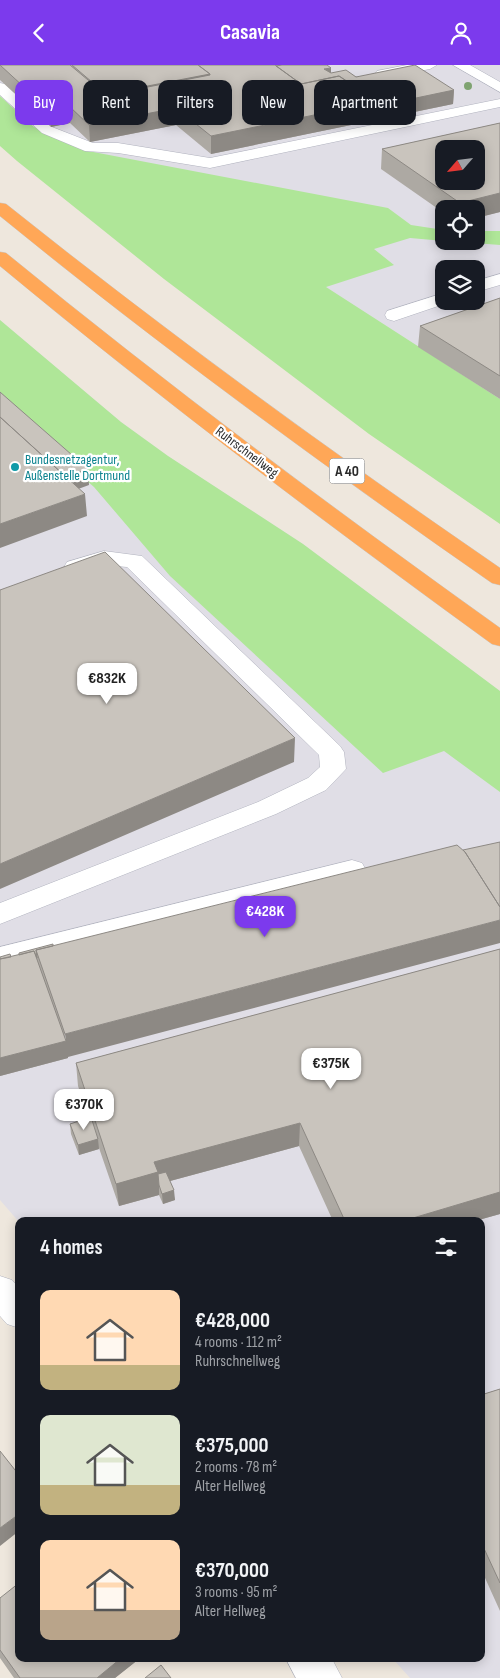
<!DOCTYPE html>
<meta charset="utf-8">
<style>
body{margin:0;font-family:"Sofia Sans Condensed",sans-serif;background:#242831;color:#f1f3f6;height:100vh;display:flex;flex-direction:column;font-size:19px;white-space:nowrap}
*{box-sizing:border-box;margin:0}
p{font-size:16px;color:#9ea1a6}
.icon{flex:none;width:28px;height:28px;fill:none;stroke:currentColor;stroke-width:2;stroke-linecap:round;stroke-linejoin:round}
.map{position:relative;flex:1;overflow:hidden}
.side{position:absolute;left:15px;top:1152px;width:470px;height:445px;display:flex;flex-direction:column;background:#171b24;border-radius:10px;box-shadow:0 2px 12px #0003}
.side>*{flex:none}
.banner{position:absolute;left:15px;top:15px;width:470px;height:45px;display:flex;gap:10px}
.needle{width:32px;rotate:242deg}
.controls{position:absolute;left:435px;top:75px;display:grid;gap:10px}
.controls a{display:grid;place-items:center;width:50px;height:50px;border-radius:10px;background:#171b24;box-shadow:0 2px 12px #0003;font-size:25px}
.price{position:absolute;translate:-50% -42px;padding:0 11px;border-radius:10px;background:#fff;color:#222;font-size:16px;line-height:32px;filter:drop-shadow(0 1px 2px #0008)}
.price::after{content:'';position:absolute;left:50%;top:30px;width:15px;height:11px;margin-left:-8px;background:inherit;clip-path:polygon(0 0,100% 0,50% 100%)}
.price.on{background:#7c3aed;color:#fff}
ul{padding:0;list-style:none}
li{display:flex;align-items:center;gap:15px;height:125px;padding:0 25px}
li span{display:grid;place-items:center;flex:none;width:140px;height:100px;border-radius:10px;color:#555}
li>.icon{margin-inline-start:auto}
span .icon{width:60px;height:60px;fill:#fffc;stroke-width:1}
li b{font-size:21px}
h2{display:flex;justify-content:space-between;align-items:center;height:60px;padding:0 25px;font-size:21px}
.chip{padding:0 18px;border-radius:10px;background:#171b24;box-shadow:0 2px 12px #0003;font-size:18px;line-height:45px}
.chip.on{background:#7c3aed;color:#fff}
header{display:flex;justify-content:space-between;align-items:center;height:65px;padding:0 25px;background:#7c3aed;color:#fff;font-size:22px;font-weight:700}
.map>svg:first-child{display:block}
.industrial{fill:#e0dee6;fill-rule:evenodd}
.green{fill:#afe698}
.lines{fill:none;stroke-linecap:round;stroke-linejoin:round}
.minor-casing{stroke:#b1b3bf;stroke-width:1}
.highway-casing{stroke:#c8c8c8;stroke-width:1}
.minor{fill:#fff;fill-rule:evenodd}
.highway{fill:#ffa757;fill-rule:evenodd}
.tree{fill:#7fa371}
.wall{fill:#ada9a3}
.shaded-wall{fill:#8d8984}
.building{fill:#c9c4bd;stroke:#8d8984;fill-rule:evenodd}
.culture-dot{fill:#0f9aa8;stroke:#fff;stroke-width:2}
.labels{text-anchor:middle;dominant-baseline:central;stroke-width:4.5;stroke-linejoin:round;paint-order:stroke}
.far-street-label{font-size:14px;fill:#2b2b2b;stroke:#fff}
.far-culture-label{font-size:14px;fill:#0d838f;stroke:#fff;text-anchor:start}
.shield{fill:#fff;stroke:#6b6b6b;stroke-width:1}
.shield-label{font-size:15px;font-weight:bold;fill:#2b2b2b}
</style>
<header><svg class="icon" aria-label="back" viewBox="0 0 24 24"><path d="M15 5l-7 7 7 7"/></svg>Casavia<svg class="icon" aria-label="person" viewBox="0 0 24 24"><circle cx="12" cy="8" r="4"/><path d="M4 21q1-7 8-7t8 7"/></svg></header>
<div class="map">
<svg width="500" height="1613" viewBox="0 0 500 1613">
<rect width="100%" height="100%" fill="#eee7dd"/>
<!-- industrial -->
<path class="industrial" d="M0 0H500V349L29 65 0 38ZM444 84H476V116H444ZM444 144H476V176H444ZM444 204H476V236H444Z
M0 255 121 357 168 391 303 479 500 626V1613H410L393 1594H481V1156L19 1157 0 1135Z"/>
<!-- green -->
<path class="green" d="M0 31 34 62 88 86 388 143 411 160 444 165V176L410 173 374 184 394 200 326 222 500 334V459L369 369 164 214 17 96 0 81Z
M476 166H500V180L449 176H476Z
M0 255 121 357 168 391 303 479 500 626V727L444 686 383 708 170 511 94 422 0 340Z"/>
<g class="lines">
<defs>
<path id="minor" d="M407 0H437L430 4 382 13 375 9 377 6Z
M453 0H470L500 17V27Z
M0 18 5 19 52 62 93 78H118L210 93 500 34V42L210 103 118 88 85 86 42 68 0 30Z
M500 209V220L476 227V216Z
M444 228V236L450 237 394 256 387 254 385 250 387 246Z
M104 486 142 491 340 681 344 687 346 704 326 725 276 749 0 859V838L258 737 308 713 320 702 319 690 127 502 105 500 75 509 67 507 64 502 67 497Z
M352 795 362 798 366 805 362 812 0 904V882Z
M0 1211 12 1215 19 1223V1263L7 1259 0 1251Z
M286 1594H332L342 1613H296Z"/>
<path id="highway" d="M0 138 6 139C166 267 331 387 500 503V520L492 518C324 401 159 281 0 151Z
M0 187 6 188C166 319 332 443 500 563V581L492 579C324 457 159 333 0 201Z"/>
</defs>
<!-- minor casing -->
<use href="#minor" class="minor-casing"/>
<!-- highway casing -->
<use href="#highway" class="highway-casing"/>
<!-- minor -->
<use href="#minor" class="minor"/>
<!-- highway -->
<use href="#highway" class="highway"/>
</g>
<!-- trees -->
<circle class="tree" cx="468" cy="21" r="4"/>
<!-- wall -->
<path class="wall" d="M0 0H327L331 8 454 25 453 39 211 89 176 60 90 77 70 58 51 62 0 15Z
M500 58V147L476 153V144H444V148L381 104 382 84Z
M500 233V334L418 282 420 261Z
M53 881 68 993 0 1011 11 892Z
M500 884V1149L475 1156H333L299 1081 170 1116 175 1135 163 1139 159 1130 119 1141 99 1083V1084L79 1090 71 1069 70 1059 89 1053 78 1021 76 998Z
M500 1324V1546L481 1504V1330Z
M0 1533 19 1594H139L115 1613H14L0 1593Z"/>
<!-- shaded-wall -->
<path class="shaded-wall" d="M331 3V16L324 4Z
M210 9V27L107 47 106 29Z
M454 25 453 39 211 89V71L378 37Z
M69 41 70 58 51 62 49 45Z
M176 43V60L90 77 89 60Z
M500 128V147L476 153V144H459L460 138Z
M88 404 89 420 62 430 60 413Z
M85 429 87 451 0 483V459Z
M295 673 294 697 0 824V799Z
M500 855V878L68 992V993L0 1011V993L66 976 65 969Z
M300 1058 299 1081 159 1119V1130L119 1141 116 1119 154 1097Z
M98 1074 99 1084 79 1090 78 1080Z
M174 1125 175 1135 163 1139 162 1129Z
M500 1127V1149L475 1156H403Z
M19 1449V1466L0 1481V1463Z
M120 1594H139L115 1613H97Z"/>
<!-- building -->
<path class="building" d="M0 0H70L106 30 210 10V9L198 0H275L301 19 339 11 378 37 211 71 176 43 89 60 69 41 49 45Z
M72 0H198L210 9 106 29Z
M282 0H327L331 3 324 4 331 8 346 5 356 12 415 0 454 25 378 41V37L339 11 301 19 276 1Z
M500 58V128L460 138 382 84ZM444 84H476V116H444Z
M500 233V311L420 261Z
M0 327 88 404 66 412 0 352Z
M0 352 85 429 0 459Z
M105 487 295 673 0 799V525Z
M500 777V842L465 787 463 785Z
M457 780 465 787 500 842V855L65 969 36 885Z
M53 879V881L36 885 37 893 34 886 19 890V888Z
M500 884V1127L403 1156H345L300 1058 154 1097 158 1107 116 1119 76 998Z
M34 886 66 976 0 993V894Z
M10 889 11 892 0 894V892Z
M91 1052 98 1074 78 1080 70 1059Z
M166 1107 174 1125 162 1129 159 1120 158 1109Z
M500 1324V1518L481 1477V1330Z
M0 1386 19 1410V1449L0 1463Z
M19 1518V1594H120L97 1613H20L0 1585V1533Z
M161 1600 171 1613H145Z"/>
<!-- markers -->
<circle class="culture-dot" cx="15" cy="402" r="5"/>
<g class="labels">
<!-- far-street labels -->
<g class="far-street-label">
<text transform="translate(247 387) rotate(37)">Ruhrschnellweg</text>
</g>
<!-- far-culture labels -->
<g class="far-culture-label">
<text x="25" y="394">Bundesnetzagentur,<tspan x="25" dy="16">Außenstelle Dortmund</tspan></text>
</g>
<!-- shield labels -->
<rect class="shield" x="329.5" y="393.5" width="35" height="25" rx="4"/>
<g class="shield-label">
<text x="347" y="406">A 40</text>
</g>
</g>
</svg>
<div class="controls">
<a><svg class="needle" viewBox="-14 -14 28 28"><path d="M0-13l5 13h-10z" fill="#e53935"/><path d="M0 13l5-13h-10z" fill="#9ea1a6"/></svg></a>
<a><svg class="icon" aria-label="locate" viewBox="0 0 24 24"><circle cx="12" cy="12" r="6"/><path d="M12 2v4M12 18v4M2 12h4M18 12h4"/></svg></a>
<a><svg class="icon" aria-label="layers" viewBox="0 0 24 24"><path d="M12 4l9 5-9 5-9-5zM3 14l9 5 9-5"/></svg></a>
</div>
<b class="price" style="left:107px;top:640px">€832K</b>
<b class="price on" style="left:265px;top:873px">€428K</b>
<b class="price" style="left:331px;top:1025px">€375K</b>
<b class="price" style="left:84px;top:1066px">€370K</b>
<div class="banner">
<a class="chip on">Buy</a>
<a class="chip">Rent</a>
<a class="chip">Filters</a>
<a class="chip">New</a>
<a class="chip">Apartment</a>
</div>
<section class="side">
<h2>4 homes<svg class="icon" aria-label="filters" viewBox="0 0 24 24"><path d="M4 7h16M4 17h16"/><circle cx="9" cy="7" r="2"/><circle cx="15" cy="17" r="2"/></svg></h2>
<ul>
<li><span style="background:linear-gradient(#ffd9b3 75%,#c2b280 0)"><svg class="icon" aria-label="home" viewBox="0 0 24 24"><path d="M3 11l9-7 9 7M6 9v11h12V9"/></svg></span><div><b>€428,000</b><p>4 rooms · 112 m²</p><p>Ruhrschnellweg</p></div></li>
<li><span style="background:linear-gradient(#dfe7d0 70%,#c2b280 0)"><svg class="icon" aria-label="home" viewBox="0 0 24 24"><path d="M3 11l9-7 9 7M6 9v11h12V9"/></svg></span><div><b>€375,000</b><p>2 rooms · 78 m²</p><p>Alter Hellweg</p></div></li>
<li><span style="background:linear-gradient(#ffd9b3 70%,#b9a48a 0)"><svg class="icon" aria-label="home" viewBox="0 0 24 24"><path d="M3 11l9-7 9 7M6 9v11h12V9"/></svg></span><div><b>€370,000</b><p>3 rooms · 95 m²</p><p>Alter Hellweg</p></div></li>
</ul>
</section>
</div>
